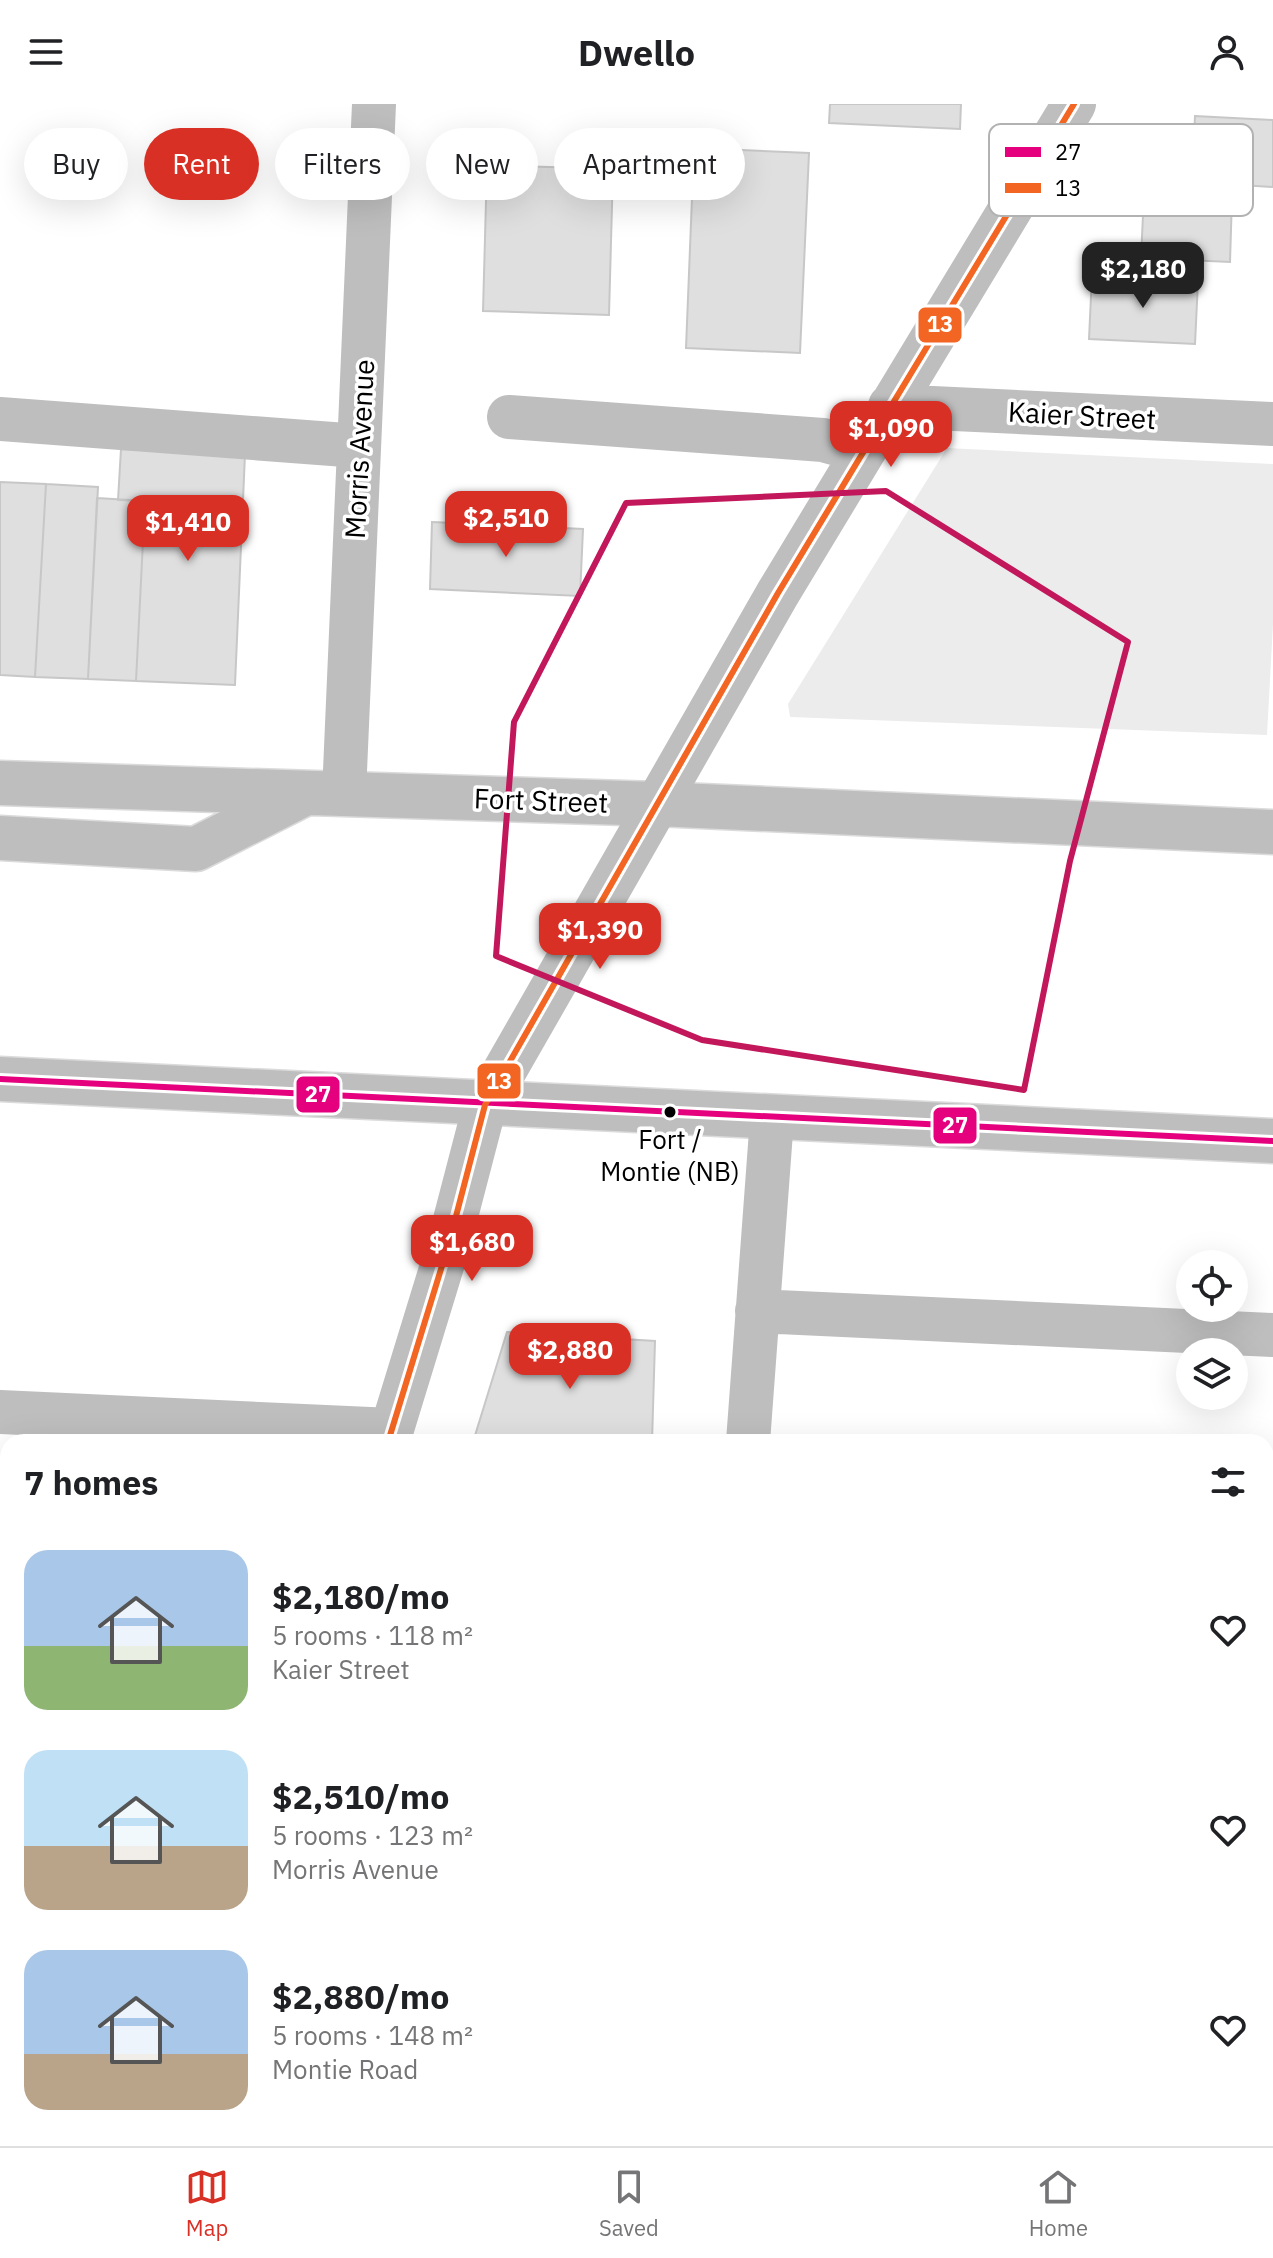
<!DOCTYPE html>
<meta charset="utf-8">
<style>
body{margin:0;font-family:"IBM Plex Sans",sans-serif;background:#f2f2f2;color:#202124;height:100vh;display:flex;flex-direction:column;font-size:30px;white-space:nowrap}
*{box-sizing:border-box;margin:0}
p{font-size:26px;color:#757577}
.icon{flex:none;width:44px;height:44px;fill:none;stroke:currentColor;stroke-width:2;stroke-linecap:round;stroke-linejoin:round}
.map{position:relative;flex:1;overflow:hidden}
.side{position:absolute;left:0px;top:1330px;width:1274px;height:712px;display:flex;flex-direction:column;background:#fff;border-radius:24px 24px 0 0;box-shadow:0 8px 32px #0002}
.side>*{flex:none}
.guide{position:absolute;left:24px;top:24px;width:800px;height:72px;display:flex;gap:16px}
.fabs{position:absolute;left:1176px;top:1146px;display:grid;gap:16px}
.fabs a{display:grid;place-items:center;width:72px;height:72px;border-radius:50%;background:#fff;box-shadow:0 8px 32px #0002;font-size:40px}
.price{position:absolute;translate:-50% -68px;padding:0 18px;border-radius:16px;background:#d93025;color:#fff;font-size:26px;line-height:52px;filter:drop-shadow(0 2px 4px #0008)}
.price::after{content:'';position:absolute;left:50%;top:48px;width:24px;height:18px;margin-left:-12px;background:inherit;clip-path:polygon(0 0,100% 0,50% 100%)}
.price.selected{background:#222;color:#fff}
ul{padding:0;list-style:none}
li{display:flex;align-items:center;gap:24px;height:200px;padding:0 24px}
li span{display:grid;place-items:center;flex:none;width:224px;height:160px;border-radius:24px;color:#555}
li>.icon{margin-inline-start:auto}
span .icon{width:96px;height:96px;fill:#fffc;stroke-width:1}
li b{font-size:34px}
h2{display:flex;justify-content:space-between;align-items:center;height:96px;padding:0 24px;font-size:34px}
.chip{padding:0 28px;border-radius:36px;background:#fff;box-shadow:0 8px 32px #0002;font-size:28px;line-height:72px}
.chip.selected{background:#d93025;color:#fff}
header{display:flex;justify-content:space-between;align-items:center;height:104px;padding:0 24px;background:#fff;font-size:36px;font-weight:800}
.menu{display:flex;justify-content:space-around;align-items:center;height:112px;border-top:2px solid #e0e0e0;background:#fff;font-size:22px;color:#757577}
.menu a{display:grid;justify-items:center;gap:4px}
.menu .selected{color:#d93025}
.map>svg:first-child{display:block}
.green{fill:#ececec}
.building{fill:#dfdfdf;stroke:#c7c7c7;stroke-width:2}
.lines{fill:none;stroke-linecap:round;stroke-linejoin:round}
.major-casing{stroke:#dbdbdb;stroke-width:47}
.minor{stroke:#bebebe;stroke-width:44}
.major{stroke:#bebebe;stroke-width:44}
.bus-1-casing{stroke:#fff;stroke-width:12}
.bus-2-casing{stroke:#fff;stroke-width:12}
.bus-1{stroke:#e5007d;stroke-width:6}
.bus-2{stroke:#f26522;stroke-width:6}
.marked{fill:none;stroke:#c2185b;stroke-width:6;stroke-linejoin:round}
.bus-dot{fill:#000;stroke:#fff;stroke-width:3}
.labels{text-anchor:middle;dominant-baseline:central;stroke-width:7;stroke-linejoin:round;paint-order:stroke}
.bus-label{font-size:26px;fill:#000;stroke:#fff}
.street-label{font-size:28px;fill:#000;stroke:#fff}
.key{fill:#fff;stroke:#b2b2b2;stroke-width:2}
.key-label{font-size:22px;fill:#000}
.line-badge{stroke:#fff;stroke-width:3}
.badge-label{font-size:22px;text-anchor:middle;font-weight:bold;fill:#fff}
</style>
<header><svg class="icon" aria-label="menu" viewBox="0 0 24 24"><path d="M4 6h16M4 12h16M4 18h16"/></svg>Dwello<svg class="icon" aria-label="person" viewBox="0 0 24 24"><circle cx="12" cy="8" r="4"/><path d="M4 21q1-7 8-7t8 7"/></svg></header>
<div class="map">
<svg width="1273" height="2042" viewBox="0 0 1273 2042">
<rect width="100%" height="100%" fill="#fff"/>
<!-- green -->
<path class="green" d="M947 344 1273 360V520L1267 631 790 613 788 600Z"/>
<!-- building -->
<path class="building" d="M830 0H961L960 25 829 19Z
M1195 12 1273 16V83L1192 78Z
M694 44 809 49 800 249 686 244Z
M487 61 613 65 609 211 483 207Z
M1144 90 1232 93 1230 158 1141 154Z
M1092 171 1198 177 1195 240 1089 235Z
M121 345 245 350 235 581 136 577 145 397 118 396Z
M0 378 46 380 35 573 0 571Z
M46 380 98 383 88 575 35 573Z
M97 394 145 397 136 577 88 575Z
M432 418 583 425 580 492 430 485Z
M507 1228 655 1237 652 1338H473Z
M1266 1613H1273V1797H1266Z"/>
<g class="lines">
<defs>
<path id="major" d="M0 679 657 700 1273 728
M0 734 196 745 302 691
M0 975 1273 1037"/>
</defs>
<!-- major casing -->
<use href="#major" class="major-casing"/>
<!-- minor -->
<path class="minor" d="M890 302 1273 320
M509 313 823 336 863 347
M0 315 359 342
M344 690 374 0
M757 1207 1273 1231
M0 1308 392 1326
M388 1338 449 1139 485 1001 778 489 1074 0
M748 1338 772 1014
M0 1439 8 1440
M1266 1541H1273
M0 1797 8 1798
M1266 1982 1273 1981
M173 2042 176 2034"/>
<!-- major -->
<use href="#major" class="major"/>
<defs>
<path id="bus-1" d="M0 975 1273 1037"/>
<path id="bus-2" d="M388 1338 449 1139 485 1001 778 489 1074 0"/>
</defs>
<!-- bus-1 casing -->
<use href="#bus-1" class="bus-1-casing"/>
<!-- bus-2 casing -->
<use href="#bus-2" class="bus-2-casing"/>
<!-- bus-1 -->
<use href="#bus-1" class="bus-1"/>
<!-- bus-2 -->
<use href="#bus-2" class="bus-2"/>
</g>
<!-- marked area -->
<path class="marked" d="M886 387 1128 538 1070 757 1024 986 702 936 496 852 514 618 626 399Z"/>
<!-- markers -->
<circle class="bus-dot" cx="670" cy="1008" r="7"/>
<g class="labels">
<!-- bus labels -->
<g class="bus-label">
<text x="670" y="1035">Fort /<tspan x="670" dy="32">Montie (NB)</tspan></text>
</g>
<!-- street labels -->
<g class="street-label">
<text transform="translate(1082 311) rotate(3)">Kaier Street</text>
<text transform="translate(359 345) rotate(-87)">Morris Avenue</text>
<text transform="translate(541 696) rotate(2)">Fort Street</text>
</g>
</g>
<!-- legend -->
<rect x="989" y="20" width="264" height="92" rx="12" class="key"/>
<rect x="1005" y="43" width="36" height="10" fill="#e5007d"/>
<rect x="1005" y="79" width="36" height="10" fill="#f26522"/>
<g class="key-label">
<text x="1055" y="56">27</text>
<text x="1055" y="92">13</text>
</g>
<g class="line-badge">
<rect x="917" y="202" width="46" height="38" rx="8" fill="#f26522"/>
<rect x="476" y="958" width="46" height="38" rx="8" fill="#f26522"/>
<rect x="295" y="971" width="46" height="39" rx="8" fill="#e5007d"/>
<rect x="932" y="1002" width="46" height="39" rx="8" fill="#e5007d"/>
</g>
<g class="badge-label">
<text x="940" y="228">13</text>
<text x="499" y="985">13</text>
<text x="318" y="998">27</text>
<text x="955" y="1029">27</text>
</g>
</svg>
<div class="fabs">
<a><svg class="icon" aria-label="locate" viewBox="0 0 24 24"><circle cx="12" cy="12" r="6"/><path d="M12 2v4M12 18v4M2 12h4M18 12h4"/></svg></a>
<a><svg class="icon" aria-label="layers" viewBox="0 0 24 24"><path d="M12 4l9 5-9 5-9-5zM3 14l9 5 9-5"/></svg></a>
</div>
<b class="price selected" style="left:1143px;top:206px">$2,180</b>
<b class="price" style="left:891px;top:365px">$1,090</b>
<b class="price" style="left:506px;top:455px">$2,510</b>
<b class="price" style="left:188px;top:459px">$1,410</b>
<b class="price" style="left:600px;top:867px">$1,390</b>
<b class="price" style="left:472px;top:1179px">$1,680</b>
<b class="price" style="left:570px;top:1287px">$2,880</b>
<div class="guide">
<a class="chip">Buy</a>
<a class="chip selected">Rent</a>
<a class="chip">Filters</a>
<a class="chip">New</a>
<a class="chip">Apartment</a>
</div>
<section class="side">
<h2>7 homes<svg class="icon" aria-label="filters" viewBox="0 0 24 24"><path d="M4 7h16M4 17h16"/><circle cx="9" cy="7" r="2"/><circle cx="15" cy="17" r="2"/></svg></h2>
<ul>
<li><span style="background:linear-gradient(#a9c7e8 60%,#8fb573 0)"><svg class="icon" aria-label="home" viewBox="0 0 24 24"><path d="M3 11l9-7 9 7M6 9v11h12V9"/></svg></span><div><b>$2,180/mo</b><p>5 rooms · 118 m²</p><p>Kaier Street</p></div><svg class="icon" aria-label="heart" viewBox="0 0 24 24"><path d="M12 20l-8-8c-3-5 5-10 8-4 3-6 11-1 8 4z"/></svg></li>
<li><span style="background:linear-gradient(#bfe0f5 60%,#b9a48a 0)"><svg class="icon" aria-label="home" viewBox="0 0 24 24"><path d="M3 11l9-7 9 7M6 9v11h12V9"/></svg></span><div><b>$2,510/mo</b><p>5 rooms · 123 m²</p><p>Morris Avenue</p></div><svg class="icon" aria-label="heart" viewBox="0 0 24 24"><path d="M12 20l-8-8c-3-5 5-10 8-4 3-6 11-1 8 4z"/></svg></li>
<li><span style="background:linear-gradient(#a9c7e8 65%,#b9a48a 0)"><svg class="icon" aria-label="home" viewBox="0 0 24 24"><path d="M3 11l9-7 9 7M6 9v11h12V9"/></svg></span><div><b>$2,880/mo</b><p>5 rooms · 148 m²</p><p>Montie Road</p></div><svg class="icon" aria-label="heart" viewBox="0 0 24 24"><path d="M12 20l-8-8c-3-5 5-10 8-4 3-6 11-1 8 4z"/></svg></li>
</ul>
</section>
</div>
<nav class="menu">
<a class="selected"><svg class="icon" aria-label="map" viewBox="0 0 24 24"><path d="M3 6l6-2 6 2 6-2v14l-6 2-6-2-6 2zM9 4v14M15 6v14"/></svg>Map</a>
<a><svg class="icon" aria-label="saved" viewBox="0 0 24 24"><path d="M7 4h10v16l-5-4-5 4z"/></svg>Saved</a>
<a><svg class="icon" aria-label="home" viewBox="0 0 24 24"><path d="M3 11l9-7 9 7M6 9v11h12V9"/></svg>Home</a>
</nav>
